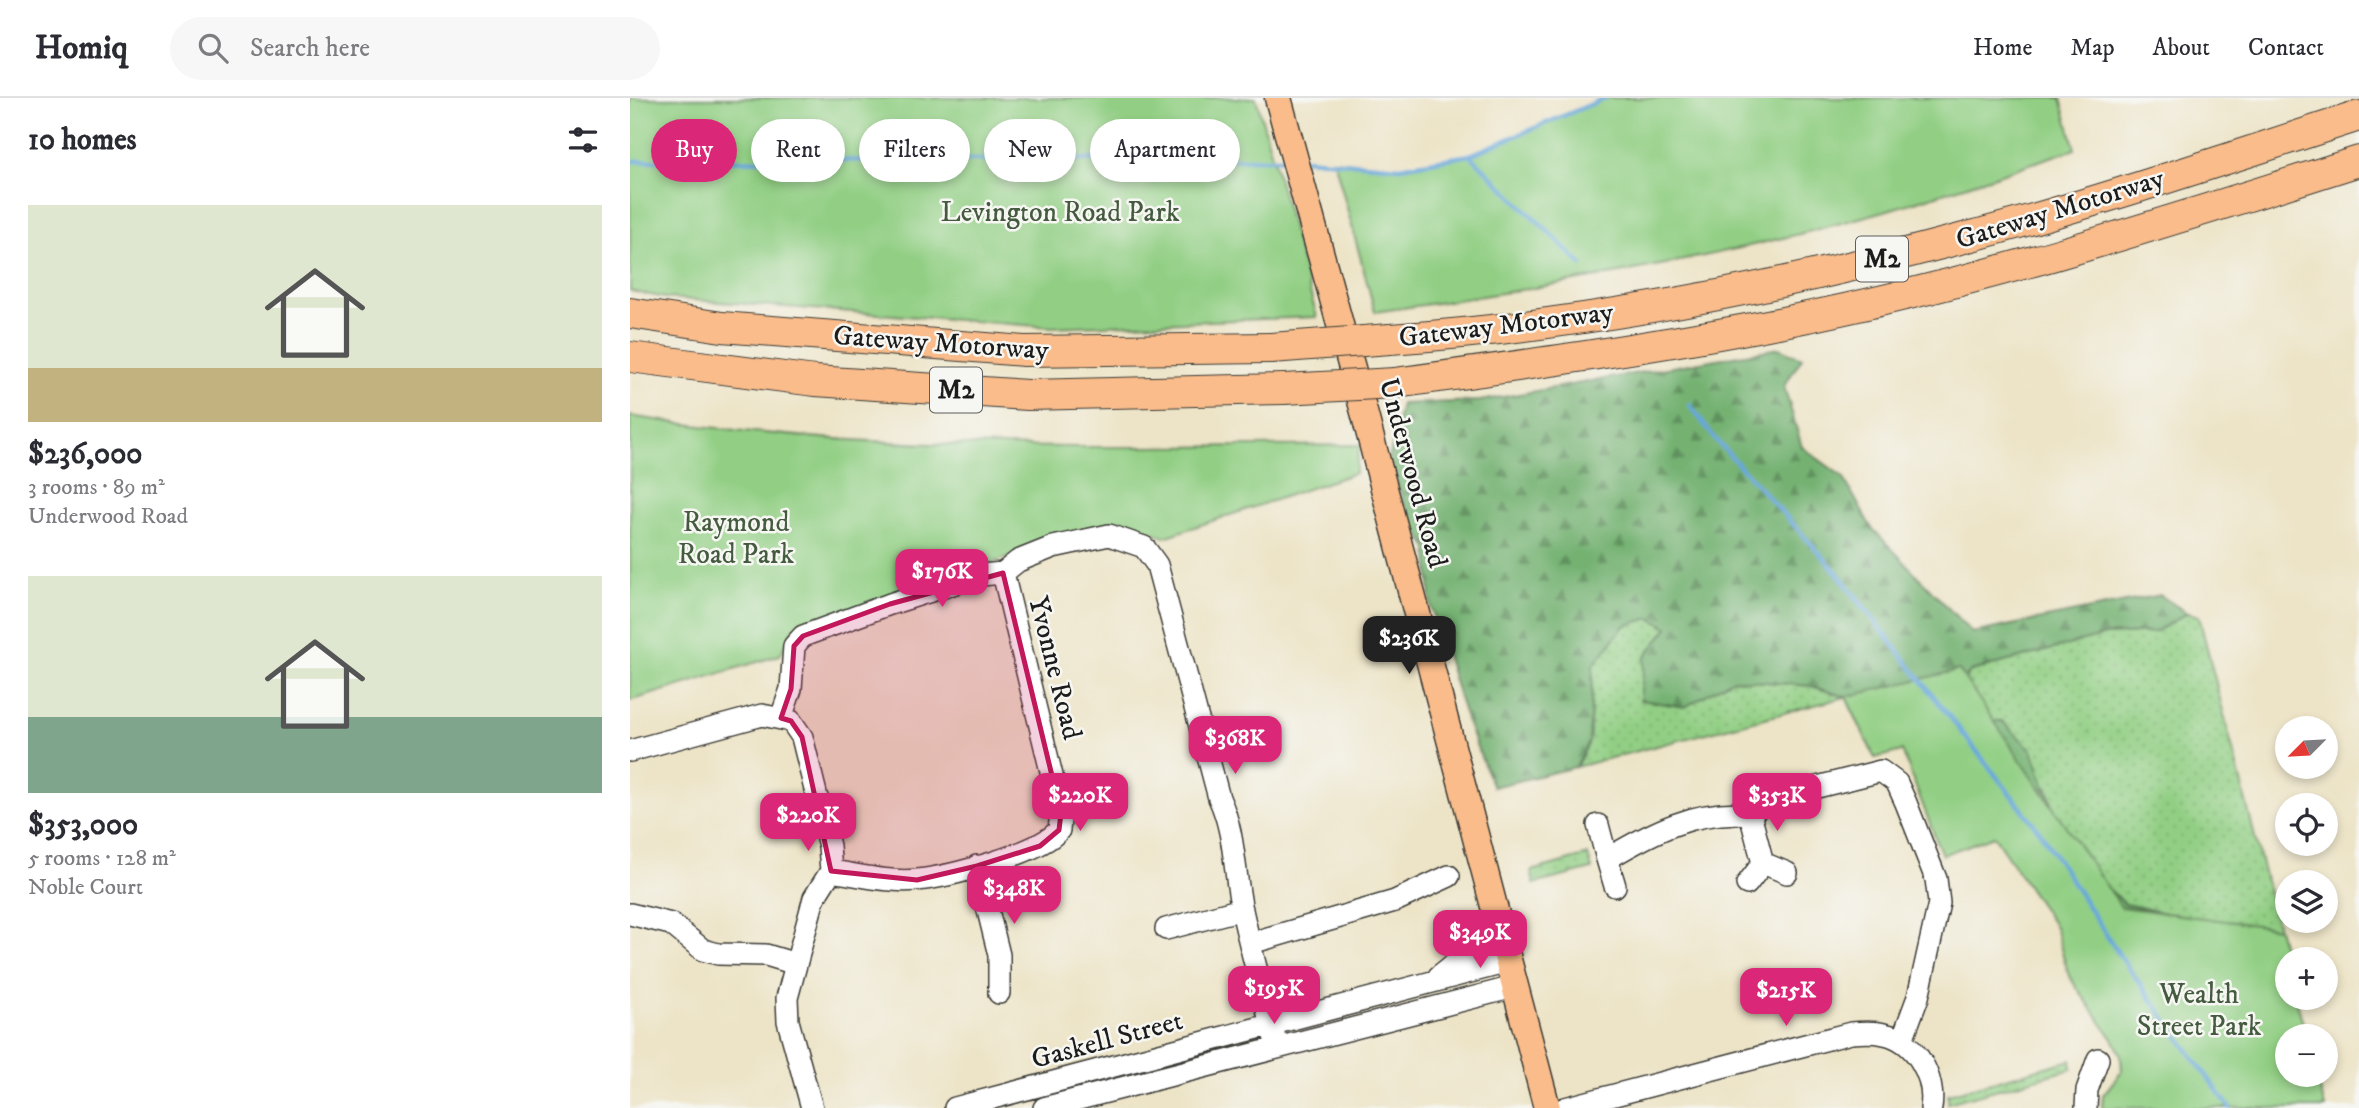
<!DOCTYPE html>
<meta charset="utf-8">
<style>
body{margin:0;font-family:"IM FELL DW Pica",serif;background:#f7f7f7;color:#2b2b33;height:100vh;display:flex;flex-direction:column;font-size:26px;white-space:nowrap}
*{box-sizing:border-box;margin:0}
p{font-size:23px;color:#7c7c81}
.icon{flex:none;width:38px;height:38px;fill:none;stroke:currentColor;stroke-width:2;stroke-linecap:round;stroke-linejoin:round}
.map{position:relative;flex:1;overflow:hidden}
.panel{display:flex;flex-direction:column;background:#fff;width:630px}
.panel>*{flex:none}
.banner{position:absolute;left:21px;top:21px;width:665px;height:63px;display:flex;gap:14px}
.needle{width:46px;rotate:246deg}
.tools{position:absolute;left:1645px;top:618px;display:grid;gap:14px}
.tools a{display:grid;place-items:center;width:63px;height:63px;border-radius:50%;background:#fff;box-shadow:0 4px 10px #0003;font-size:35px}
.price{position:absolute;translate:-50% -60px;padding:0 16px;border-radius:14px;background:#db2777;color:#fff;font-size:23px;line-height:46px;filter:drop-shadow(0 2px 4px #0008)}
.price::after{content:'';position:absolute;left:50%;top:42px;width:21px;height:16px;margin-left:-10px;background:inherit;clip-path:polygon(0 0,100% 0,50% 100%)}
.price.active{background:#222;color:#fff}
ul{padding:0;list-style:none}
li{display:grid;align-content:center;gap:14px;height:371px;padding:0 28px}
li span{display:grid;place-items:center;height:217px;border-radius:0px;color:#555}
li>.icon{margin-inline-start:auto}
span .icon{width:126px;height:126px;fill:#fffc;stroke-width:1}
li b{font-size:30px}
h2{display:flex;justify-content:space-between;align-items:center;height:84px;padding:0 28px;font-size:30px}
.chip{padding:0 24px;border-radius:32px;background:#fff;box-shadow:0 4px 10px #0003;font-size:24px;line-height:63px}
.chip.active{background:#db2777;color:#fff}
header{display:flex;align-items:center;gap:42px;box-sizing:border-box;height:98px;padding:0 35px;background:#fff;border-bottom:2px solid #e1e1e2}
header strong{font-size:33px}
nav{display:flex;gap:38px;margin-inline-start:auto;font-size:24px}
.search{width:490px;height:63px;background:#f7f7f7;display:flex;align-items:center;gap:18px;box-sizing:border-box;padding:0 24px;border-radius:38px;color:#7c7c81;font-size:26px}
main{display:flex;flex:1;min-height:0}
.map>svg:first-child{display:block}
.grass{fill:url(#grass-dots);stroke:#577650;stroke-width:2}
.forest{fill:url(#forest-firs);stroke:#486747;stroke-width:2}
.park{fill:#92cf84;stroke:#577650;stroke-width:2}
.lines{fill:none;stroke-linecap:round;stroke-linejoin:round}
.stream{stroke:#67a7da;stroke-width:4.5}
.minor-casing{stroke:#3b3a36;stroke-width:24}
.major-casing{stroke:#3b3a36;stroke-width:29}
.highway-casing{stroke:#3b3a36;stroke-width:32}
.minor{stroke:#fff;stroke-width:21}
.major{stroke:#f9bc8a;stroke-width:26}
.highway{stroke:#f9bc8a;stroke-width:30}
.highway-bridge-casing{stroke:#3b3a36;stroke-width:32;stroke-linecap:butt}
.highway-bridge{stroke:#f9bc8a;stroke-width:30}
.marked{fill:#c2185b;fill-opacity:0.2;stroke:#c2185b;stroke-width:5;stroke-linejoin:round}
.labels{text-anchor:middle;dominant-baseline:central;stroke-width:5;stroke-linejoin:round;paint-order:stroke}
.shield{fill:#f6f6f2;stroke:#5d5d5c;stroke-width:2}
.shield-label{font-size:26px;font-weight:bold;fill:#1c1c1c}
.street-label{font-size:28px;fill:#1c1c1c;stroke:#f6f6f2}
.park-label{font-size:28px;fill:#455b40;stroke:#f6f6f2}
</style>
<header>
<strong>Homiq</strong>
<div class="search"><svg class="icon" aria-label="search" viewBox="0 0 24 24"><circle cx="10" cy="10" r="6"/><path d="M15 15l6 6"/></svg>Search here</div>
<nav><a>Home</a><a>Map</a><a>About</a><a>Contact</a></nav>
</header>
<main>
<section class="panel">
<h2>10 homes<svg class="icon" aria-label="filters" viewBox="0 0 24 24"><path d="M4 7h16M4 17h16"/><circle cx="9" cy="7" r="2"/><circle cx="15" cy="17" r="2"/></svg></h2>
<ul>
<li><span style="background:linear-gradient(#dfe7d0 75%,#c2b280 0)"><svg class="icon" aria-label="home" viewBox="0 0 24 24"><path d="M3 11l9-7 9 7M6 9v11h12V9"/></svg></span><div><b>$236,000</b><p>3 rooms · 89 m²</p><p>Underwood Road</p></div></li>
<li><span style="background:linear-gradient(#dfe7d0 65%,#7fa58c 0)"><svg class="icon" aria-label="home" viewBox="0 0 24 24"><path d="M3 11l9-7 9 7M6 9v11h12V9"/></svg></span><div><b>$353,000</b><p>5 rooms · 128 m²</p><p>Noble Court</p></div></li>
</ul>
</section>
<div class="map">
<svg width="1729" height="1010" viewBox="0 0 1729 1010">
<defs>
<pattern id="grass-dots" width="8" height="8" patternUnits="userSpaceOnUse" patternTransform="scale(1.75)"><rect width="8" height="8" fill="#92cf84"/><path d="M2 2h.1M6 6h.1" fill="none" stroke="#7db171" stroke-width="1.8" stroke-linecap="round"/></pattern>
<pattern id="forest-firs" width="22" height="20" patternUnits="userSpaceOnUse" patternTransform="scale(1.75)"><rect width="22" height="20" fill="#75b272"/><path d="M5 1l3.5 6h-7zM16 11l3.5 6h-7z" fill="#5f905d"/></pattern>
</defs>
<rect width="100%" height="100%" fill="#f6f6f2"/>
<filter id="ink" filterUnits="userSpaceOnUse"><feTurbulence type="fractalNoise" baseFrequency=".0143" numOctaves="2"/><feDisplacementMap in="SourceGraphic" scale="14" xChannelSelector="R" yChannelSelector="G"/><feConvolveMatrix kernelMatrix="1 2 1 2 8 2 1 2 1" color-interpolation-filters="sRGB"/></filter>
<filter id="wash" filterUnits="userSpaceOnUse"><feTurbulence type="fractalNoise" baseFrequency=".00686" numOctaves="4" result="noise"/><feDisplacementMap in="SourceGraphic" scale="28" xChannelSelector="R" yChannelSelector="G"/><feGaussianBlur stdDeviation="1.57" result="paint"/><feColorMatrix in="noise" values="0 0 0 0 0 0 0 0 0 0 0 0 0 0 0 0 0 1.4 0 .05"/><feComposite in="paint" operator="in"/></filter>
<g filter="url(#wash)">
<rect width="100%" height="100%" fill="#ede4c7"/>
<!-- grass -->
<path class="grass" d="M1557 515 1569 518 1648 830 1609 831 1495 806 1444 759 1433 741 1418 691 1321 599 1341 573 1475 537 1525 534Z
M1020 520 1038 529 1015 559 1011 602 1055 609 1103 581 1181 588 1216 599 946 669 959 644 963 568 994 528Z
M958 757 962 771 904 786 901 773Z
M1441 962 1442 971 1318 1005V996Z"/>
<!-- forest -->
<path class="forest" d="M1149 250 1172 260 1154 288 1172 349 1213 379 1241 429 1342 535 1530 497 1557 515 1525 534 1475 537 1341 573 1321 599 1343 622 1372 623 1402 652 1433 741 1444 759 1495 806 1609 831 1648 830 1657 867V900H1666L1676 938H1657V976L1686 977 1695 1010H1472L1473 997 1492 973 1491 957 1485 944 1458 829 1273 648 1245 660 1216 599 1181 588 1103 581 1055 609 1010 602 1015 559 1038 529 1020 520 994 528 963 568 959 644 946 669 863 689 836 622 801 508 798 451 777 415 759 361 771 306 850 303Z"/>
<!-- park -->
<path class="park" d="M0 0H626L687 219 421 229 36 200 0 193Z
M976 0H1431L1445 51C1375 74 1304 100 1233 119 1074 164 908 191 745 214L704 62 770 69 840 57Z
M0 318C243 357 486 349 730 347L725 375 535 439 491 422 163 531 150 557 0 603Z
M1329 572 1491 809 1648 830 1657 867V900H1666L1676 938H1657V976L1686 977 1695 1010H1472L1473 997 1492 973 1491 957 1485 944 1439 878 1425 829 1364 738 1312 757 1272 653 1245 660 1216 599Z"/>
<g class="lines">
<!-- stream -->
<path class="stream" d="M840 57 952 167
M675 61 770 69 840 57 976 0
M0 63 656 61
M1060 307 1086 342 1204 471 1410 734 1490 858 1600 1010"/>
</g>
</g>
<g filter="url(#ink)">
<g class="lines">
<defs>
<path id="minor" d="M151 620 161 591 164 548 173 538 260 506 351 477 373 475 388 463 423 449 479 437 514 449 527 467 589 700C605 734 604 774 612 812 622 858 635 903 647 949
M0 653 132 617 161 623 172 639 199 748 201 773 184 800 157 900 158 923 182 1010
M1120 716 1133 765
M968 727 977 761
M1133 765 1157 775
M347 768 369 857V895
M201 773C229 777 259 785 287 782 319 779 410 755 429 732L431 715 373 475
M1117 786 1133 765
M985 788 977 761C1022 734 1066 711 1120 716L1139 701 1251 673 1267 685 1276 705 1306 781 1309 805 1288 899 1272 942
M0 816 41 826 73 852 88 856 136 857 166 866
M536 831 612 811
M621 845 765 803 819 778
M809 878 869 830
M325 1010 878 864
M414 1010 884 889
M935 1010 1221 935C1232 934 1244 933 1254 936 1286 942 1306 980 1301 1010
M1456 1010 1457 992 1468 961"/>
<path id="major" d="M648 0 734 314 917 1010"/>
<path id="highway" d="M0 215 92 229 394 253 641 250
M760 241C953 228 1147 190 1334 140 1467 105 1598 60 1729 18
M0 259 185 283 398 297 654 291
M765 285C896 267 1028 249 1158 223 1353 184 1540 123 1729 63"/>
</defs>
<!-- minor casing -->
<use href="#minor" class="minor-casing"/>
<!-- major casing -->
<use href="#major" class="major-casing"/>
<!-- highway casing -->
<use href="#highway" class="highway-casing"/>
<!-- minor -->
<use href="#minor" class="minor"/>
<!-- major -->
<use href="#major" class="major"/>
<!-- highway -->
<use href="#highway" class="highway"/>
<defs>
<path id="highway-bridge" d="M641 250 760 241
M654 291 765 285"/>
</defs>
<!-- highway-bridge casing -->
<use href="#highway-bridge" class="highway-bridge-casing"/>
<!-- highway-bridge -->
<use href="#highway-bridge" class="highway-bridge"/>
</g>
</g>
<!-- marked area -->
<path class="marked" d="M373 475 431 715 429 732 410 748 347 768 287 782 201 773 172 639 161 623 151 620 161 591 164 548 173 538 260 506Z"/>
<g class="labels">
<!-- shield labels -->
<g class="shield">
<rect x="1226" y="138.5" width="52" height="45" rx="5"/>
<rect x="300" y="269.5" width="52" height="45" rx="5"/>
</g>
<g class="shield-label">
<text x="1252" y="161">M2</text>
<text x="326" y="292">M2</text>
</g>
<!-- street labels -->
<g class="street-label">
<text transform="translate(1430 111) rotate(-17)">Gateway Motorway</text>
<text transform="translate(876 227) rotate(-7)">Gateway Motorway</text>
<text transform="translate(311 245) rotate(4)">Gateway Motorway</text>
<text transform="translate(783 375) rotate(75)">Underwood Road</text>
<text transform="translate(425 570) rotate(76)">Yvonne Road</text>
<text transform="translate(477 942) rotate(-15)">Gaskell Street</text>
</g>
<!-- park labels -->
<g class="park-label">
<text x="430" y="114">Levington Road Park</text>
<text x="106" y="424">Raymond<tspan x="106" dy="32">Road Park</tspan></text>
<text x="1569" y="896">Wealth<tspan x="1569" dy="32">Street Park</tspan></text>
</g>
</g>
</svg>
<div class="tools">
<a><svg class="needle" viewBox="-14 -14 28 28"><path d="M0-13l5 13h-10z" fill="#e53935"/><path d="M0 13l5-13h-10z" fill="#7c7c81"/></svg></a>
<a><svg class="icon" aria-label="locate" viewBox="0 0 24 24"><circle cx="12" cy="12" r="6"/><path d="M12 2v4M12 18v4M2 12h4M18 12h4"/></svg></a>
<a><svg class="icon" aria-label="layers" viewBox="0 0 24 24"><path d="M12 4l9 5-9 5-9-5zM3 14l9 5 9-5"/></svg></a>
<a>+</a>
<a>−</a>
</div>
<b class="price" style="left:312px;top:511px">$176K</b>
<b class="price active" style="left:779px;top:578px">$236K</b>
<b class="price" style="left:605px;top:678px">$368K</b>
<b class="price" style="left:450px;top:735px">$220K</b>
<b class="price" style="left:1147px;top:735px">$353K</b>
<b class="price" style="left:178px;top:755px">$220K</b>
<b class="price" style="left:384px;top:828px">$348K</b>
<b class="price" style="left:850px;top:872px">$349K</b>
<b class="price" style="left:644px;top:928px">$195K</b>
<b class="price" style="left:1156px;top:930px">$215K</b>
<div class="banner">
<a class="chip active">Buy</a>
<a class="chip">Rent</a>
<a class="chip">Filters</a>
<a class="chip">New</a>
<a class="chip">Apartment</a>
</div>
</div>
</main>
